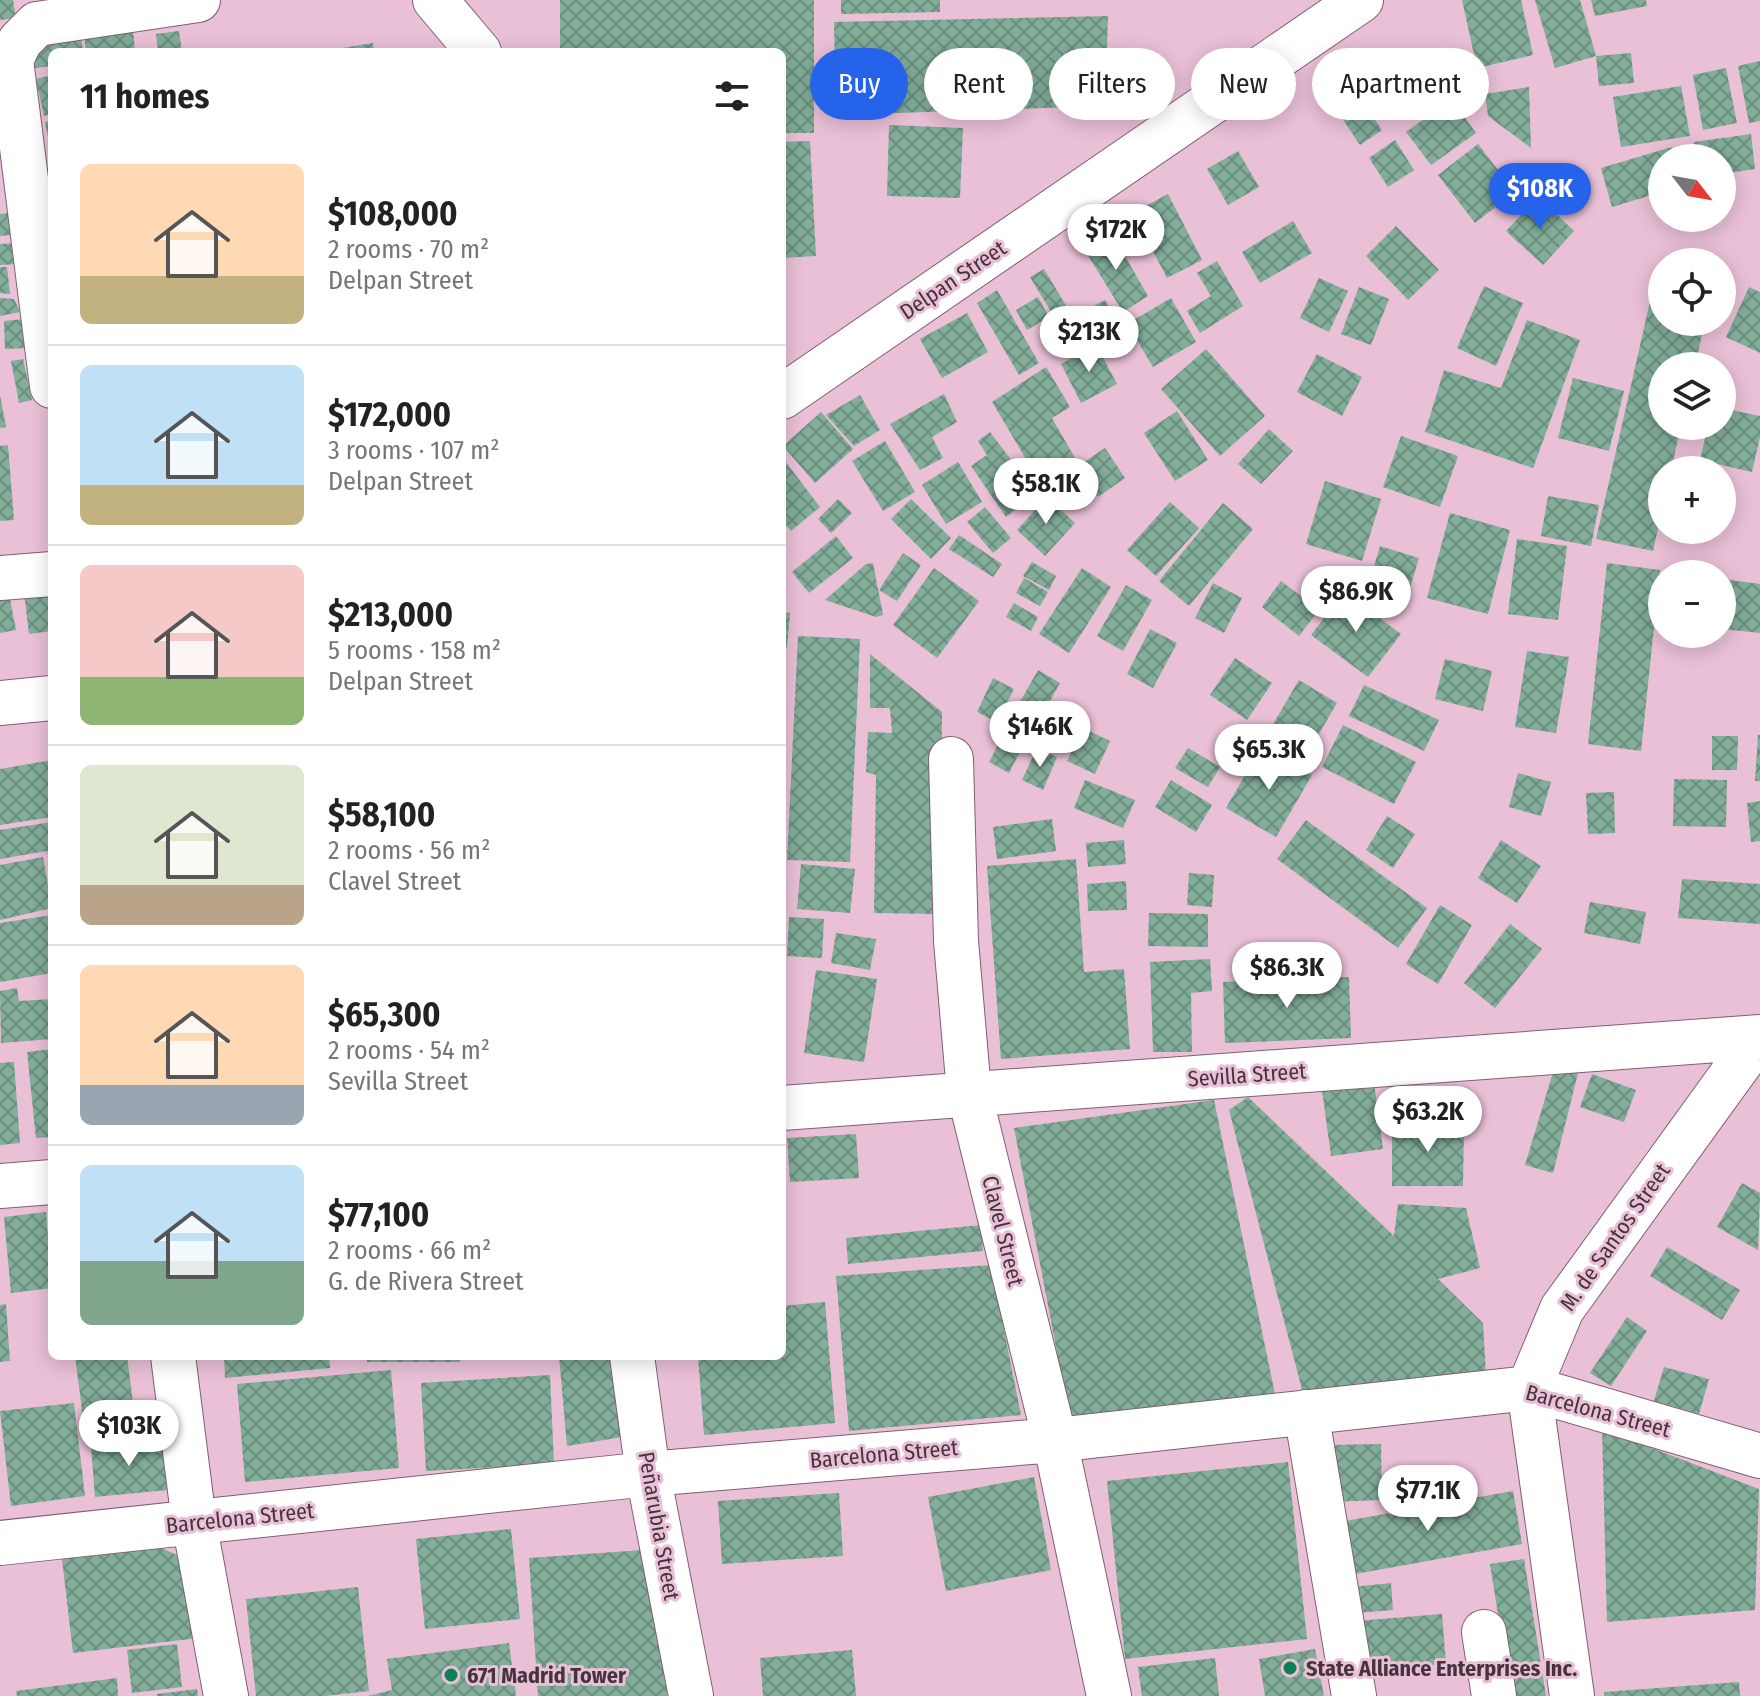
<!DOCTYPE html>
<meta charset="utf-8">
<style>
body{margin:0;font-family:"Fira Sans Condensed",sans-serif;background:#f6f6f6;color:#222;height:100vh;display:flex;flex-direction:column;font-size:30px;white-space:nowrap}
*{box-sizing:border-box;margin:0}
p{font-size:26px;color:#767676}
.icon{flex:none;width:44px;height:44px;fill:none;stroke:currentColor;stroke-width:2;stroke-linecap:round;stroke-linejoin:round}
.map{position:relative;flex:1;overflow:hidden}
.side{position:absolute;left:48px;top:48px;width:738px;height:1312px;display:flex;flex-direction:column;background:#fff;border-radius:12px;box-shadow:0 4px 20px #0003}
.side>*{flex:none}
.hud{position:absolute;left:810px;top:48px;width:760px;height:72px;display:flex;gap:16px}
.needle{width:52px;rotate:121deg}
.fabs{position:absolute;left:1648px;top:144px;display:grid;gap:16px}
.fabs a{display:grid;place-items:center;width:88px;height:88px;border-radius:50%;background:#fff;box-shadow:0 4px 20px #0003;font-size:40px}
.price{position:absolute;translate:-50% -68px;padding:0 18px;border-radius:28px;background:#fff;color:#222;font-size:26px;line-height:52px;filter:drop-shadow(0 2px 4px #0008)}
.price::after{content:'';position:absolute;left:50%;top:48px;width:24px;height:18px;margin-left:-12px;background:inherit;clip-path:polygon(0 0,100% 0,50% 100%)}
.price.on{background:#2563eb;color:#fff}
ul{padding:0;list-style:none}
li{display:flex;align-items:center;gap:24px;height:200px;padding:0 32px}
li+li{border-top:2px solid #e0e0e0}
li span{display:grid;place-items:center;flex:none;width:224px;height:160px;border-radius:12px;color:#555}
li>.icon{margin-inline-start:auto}
span .icon{width:96px;height:96px;fill:#fffc;stroke-width:1}
li b{font-size:34px}
h2{display:flex;justify-content:space-between;align-items:center;height:96px;padding:0 32px;font-size:34px}
.chip{padding:0 28px;border-radius:36px;background:#fff;box-shadow:0 4px 20px #0003;font-size:28px;line-height:72px}
.chip.on{background:#2563eb;color:#fff}
.map>svg:first-child{display:block}
.building{fill:url(#building-cross-hatch)}
.lines{fill:none;stroke-linecap:round;stroke-linejoin:round}
.minor-casing{stroke:#825e72;stroke-width:46}
.minor{stroke:#fff;stroke-width:44}
.poi-dot{fill:#0d7d5a;stroke:#eac0d7;stroke-width:3}
.labels{text-anchor:middle;dominant-baseline:central;stroke-width:6;stroke-linejoin:round;paint-order:stroke}
.street-label{font-size:22px;fill:#45343d;stroke:#eac0d7}
.poi-label{font-size:22px;font-weight:bold;fill:#45343d;stroke:#eac0d7;text-anchor:start}
</style>
<div class="map">
<svg width="1760" height="1696" viewBox="0 0 1760 1696">
<defs>
<pattern id="building-cross-hatch" width="8" height="8" patternUnits="userSpaceOnUse" patternTransform="scale(2)"><rect width="8" height="8" fill="#81ad99"/><path d="M0 0l8 8M0 8l8-8" fill="none" stroke="#6b8e7e"/></pattern>
</defs>
<rect width="100%" height="100%" fill="#eac0d7"/>
<!-- building -->
<path class="building" d="M0 0H13L16 18 0 20Z
M560 0H814V133H782V52H560Z
M841 0H940V12L841 14Z
M1462 0H1521L1533 55 1477 68Z
M1535 0H1580L1596 56 1555 68Z
M1591 0H1646L1647 6 1595 16Z
M1108 16 1105 106 836 115 834 22Z
M132 19 135 52H86L83 25Z
M80 27 83 52H52V66L35 68 31 32Z
M179 31 182 52H158L156 34Z
M373 43 374 52H330V50Z
M1631 53 1634 83 1599 86 1596 56Z
M1760 61V121L1749 123 1738 66Z
M1726 68 1737 123 1703 130 1693 75Z
M52 75V114L44 116 36 79Z
M1345 75 1382 130 1360 145 1323 90Z
M1681 86 1690 136 1621 147 1613 97Z
M1529 87 1531 148 1488 116 1485 94Z
M1452 99 1476 133 1431 165 1406 132Z
M52 120V151L51 152 45 122Z
M889 125 963 128 960 198 887 196Z
M1751 134 1755 169 1722 174V158H1696L1694 142Z
M1395 140 1414 170 1388 187 1369 158Z
M810 141 816 256 782 258V142Z
M1478 144 1515 192 1475 223 1438 175Z
M1672 147 1675 158H1662V192L1612 207 1601 168Z
M1238 151 1259 187 1228 205 1207 169Z
M1168 194 1202 260 1167 278 1133 213Z
M1538 197 1574 231 1543 265 1506 231Z
M9 213 12 235 0 236V214Z
M1293 221 1312 253 1260 283 1242 252Z
M1396 226 1439 270 1408 300 1366 256Z
M1111 232 1148 296 1123 312 1084 249Z
M18 243 19 264 0 265V244Z
M1217 261 1243 306 1200 333 1187 311 1211 296 1197 273Z
M1659 262 1662 322H1705L1695 366H1662V426H1681L1671 470H1662V511L1653 551 1596 539Z
M0 267H7L10 294 0 293Z
M1044 269 1076 322 1062 330 1030 277Z
M1319 278 1348 291 1329 332 1300 318Z
M1484 286 1523 303 1496 366 1457 348Z
M1359 287 1389 299 1371 345 1341 334Z
M1749 287 1760 292V353L1726 337Z
M997 290 1039 363 1019 375 977 303Z
M1038 297 1049 317 1027 330 1016 310Z
M0 298 14 299 20 312 0 316Z
M1171 298 1196 342 1153 367 1127 324Z
M1105 300 1117 320 1086 337 1075 316Z
M967 313 988 352 942 378 920 339Z
M24 319 26 348 5 349 4 321Z
M1527 320 1580 340 1533 468 1425 432 1444 370 1501 388Z
M1096 344 1117 384 1081 403 1061 364Z
M1206 349 1265 416 1220 456 1161 389Z
M1317 354 1362 377 1342 416 1297 392Z
M23 359 32 400 19 403 11 361Z
M1046 367 1070 407 1052 418 1075 458 1038 479 992 402Z
M1573 378 1624 391 1609 451 1558 438Z
M944 394 957 422 932 437 943 458 920 470 890 424Z
M0 395 6 427 0 428Z
M860 395 880 430 854 446 826 415Z
M1722 408 1760 416V437L1752 472 1700 460 1708 426H1722Z
M1177 411 1208 460 1175 481 1144 433Z
M821 412 853 449 815 483 783 446Z
M1269 429 1293 451 1261 484 1238 464Z
M990 432 1037 494 1006 517 971 466 987 455 978 441Z
M1401 436 1458 456 1440 507 1383 487Z
M885 441 915 492 883 511 852 461Z
M8 445 14 520 0 521V446Z
M1105 448 1125 478 1098 497 1078 466Z
M782 457 820 507 791 531 782 520Z
M958 462 982 502 946 524 922 485Z
M1325 481 1381 499 1362 561 1306 544Z
M1548 496 1599 505 1591 546 1541 536Z
M1047 497 1075 523 1045 556 1017 530Z
M838 499 852 513 831 533 818 519Z
M911 499 951 538 931 559 891 519Z
M1170 502 1199 528 1156 576 1127 550Z
M1223 503 1253 529 1189 606 1159 581Z
M985 507 1011 538 993 553 967 522Z
M1450 513 1510 530 1488 614 1427 598Z
M959 535 1002 564 993 577 949 549Z
M836 536 853 558 809 593 792 572Z
M1517 539 1567 546 1558 620 1508 614Z
M1380 546 1419 558 1409 591 1370 580Z
M903 553 921 565 897 601 879 590Z
M1032 562 1056 576 1049 590 1023 576Z
M873 563 883 615 876 617 825 600 866 564Z
M1607 563 1660 570 1641 751 1588 744Z
M934 568 979 601 937 658 893 625Z
M1082 568 1111 587 1069 653 1039 634Z
M1024 578 1048 592 1040 606 1016 593Z
M1722 579 1760 584V633L1722 629Z
M1281 581 1319 610 1299 636 1262 607Z
M1213 583 1242 598 1224 633 1195 618Z
M1126 585 1152 600 1123 651 1097 636Z
M8 589 16 630 0 633V591Z
M52 589V631L29 634 24 593Z
M1344 592 1401 634 1368 677 1311 635Z
M1014 603 1038 617 1031 631 1006 617Z
M782 612 790 613 787 648 782 647Z
M1150 629 1177 643 1153 688 1127 674Z
M798 636 860 639 850 862 787 860Z
M1527 651 1569 657 1556 733 1515 727Z
M870 654 942 712 940 914 874 913 876 775 866 772 868 732 892 733 890 708H870Z
M1235 658 1272 683 1247 720 1210 695Z
M1445 659 1492 671 1483 711 1435 699Z
M1038 670 1060 683 1034 730 1011 718Z
M993 678 1014 689 997 722 977 712Z
M1299 680 1337 703 1307 754 1269 731Z
M1364 685 1439 720 1424 751 1349 716Z
M1343 725 1416 762 1394 804 1322 767Z
M1083 728 1110 741 1095 774 1067 761Z
M1006 730 1026 740 1009 773 989 762Z
M1758 735H1760V781H1755Z
M1712 736H1738L1737 770H1712Z
M1262 746 1312 775 1276 837 1226 808Z
M1037 748 1057 757 1043 790 1022 780Z
M1188 748 1220 767 1208 787 1175 768Z
M52 760V817L0 825V769Z
M1518 773 1551 782 1541 816 1509 807Z
M1674 779 1727 780 1726 827 1673 826Z
M1085 780 1135 800 1123 828 1074 808Z
M1171 780 1212 805 1196 832 1155 807Z
M1614 792 1615 833 1588 834 1586 793Z
M1760 801V841L1751 842 1747 803Z
M1387 816 1415 834 1393 868 1366 850Z
M1052 819 1056 851 997 859 993 827Z
M1306 820 1427 908 1398 948 1277 859Z
M52 822V871L47 851 0 859V830Z
M1124 840 1126 864 1088 867 1086 843Z
M1501 840 1541 866 1517 903 1478 878Z
M43 857 52 908 0 920V865Z
M1076 859 1084 972 1124 969 1130 1049 1001 1059 987 866Z
M801 864 855 869 850 913 797 909Z
M1189 873 1214 875 1212 907 1187 905Z
M1682 879 1760 884V924L1678 918Z
M1126 881 1127 910 1088 911 1087 884Z
M1590 902 1646 912 1640 944 1584 933Z
M1440 905 1472 925 1438 984 1406 964Z
M1149 913 1208 914V947L1148 946Z
M52 915V973L0 982V923Z
M789 917 824 919 822 958 787 956Z
M1510 924 1542 949 1495 1008 1464 983Z
M836 933 876 939 870 970 831 963Z
M1210 959 1212 991 1191 993 1192 1052H1153L1150 962Z
M816 970 877 979 864 1062 804 1053Z
M1349 977 1351 1038 1225 1043 1223 982Z
M17 988 19 1001 52 999V1039L1 1043 0 991Z
M52 1049V1137L36 1138 27 1052Z
M14 1062 20 1143 0 1145V1063Z
M1554 1069H1579L1553 1173 1525 1165Z
M1592 1074 1636 1090 1624 1122 1580 1107Z
M1374 1082 1383 1149 1331 1156 1322 1090Z
M1248 1097 1394 1236 1398 1204 1466 1208 1480 1268 1438 1279 1483 1323 1486 1375 1304 1397 1229 1110Z
M1214 1100 1276 1399 1071 1425 1014 1128Z
M1392 1123H1464L1463 1186H1392Z
M856 1134 859 1178 790 1182 787 1138Z
M1742 1183 1760 1193 1758 1250 1717 1227Z
M46 1212 52 1288 11 1293 4 1217Z
M981 1225 983 1251 848 1264 846 1238Z
M1667 1247 1740 1290 1722 1320 1650 1276Z
M991 1265 1021 1415 849 1431 836 1276Z
M825 1302 835 1423 704 1435 698 1356H782V1306Z
M6 1304 10 1361 0 1362V1305Z
M1627 1317 1647 1331 1611 1386 1590 1373Z
M75 1356H127L137 1434 86 1441Z
M224 1356H329L330 1368 225 1378Z
M367 1356H461L460 1362H367Z
M559 1356H619L629 1436 567 1446Z
M1664 1367 1709 1379 1699 1414 1654 1401Z
M391 1370 399 1468 245 1482 237 1384Z
M550 1375 554 1464 426 1471 421 1383Z
M74 1403 85 1496 11 1506 0 1411Z
M1602 1429 1759 1489 1755 1610 1607 1622Z
M163 1439 167 1490 95 1497 91 1446Z
M1381 1444 1382 1500 1326 1502 1325 1445Z
M1288 1462 1307 1639 1125 1659 1107 1481Z
M1034 1477 1051 1570 946 1591 928 1497Z
M1513 1491 1522 1544 1344 1576 1334 1523Z
M839 1493 843 1556 722 1564 718 1501Z
M511 1529 520 1619 425 1629 416 1539Z
M161 1548 186 1559 198 1638 73 1653 62 1559Z
M657 1549 667 1696H538L529 1558Z
M1524 1559 1546 1696H1511L1490 1564Z
M1391 1583 1393 1610 1344 1614 1342 1588Z
M358 1587 369 1691 325 1696H256L246 1599Z
M1442 1614 1446 1664 1361 1671 1357 1621Z
M509 1643 516 1696H368L392 1690 387 1659Z
M177 1644 182 1687 132 1693 127 1650Z
M1315 1649 1324 1696H1265L1259 1659Z
M852 1650 856 1696H763L760 1658Z
M1215 1658 1219 1696H1142L1138 1667Z
M117 1678 118 1696H17L16 1691Z
M1739 1682 1740 1696H1604V1692Z
M197 1689 198 1696H157V1694Z"/>
<g class="lines">
<defs>
<path id="minor" d="M435 0 479 52
M52 386 11 60 20 41 37 24 198 0
M782 397 1361 0
M0 578 52 574
M0 703 52 698
M951 759 956 941 969 1092 1055 1440 1109 1696
M782 1108 1760 1037
M0 1186 52 1182
M173 1356 194 1522 226 1696
M632 1356 648 1474 691 1696
M1306 1412 1354 1696
M0 1543 648 1474 1055 1440 1529 1388 1760 1456
M1484 1632 1494 1696
M1572 1696 1529 1388 1562 1309 1759 1037"/>
</defs>
<!-- minor casing -->
<use href="#minor" class="minor-casing"/>
<!-- minor -->
<use href="#minor" class="minor"/>
</g>
<!-- markers -->
<g class="poi-dot">
<circle cx="1290" cy="1668" r="8"/>
<circle cx="451" cy="1675" r="8"/>
</g>
<g class="labels">
<!-- street labels -->
<g class="street-label">
<text transform="translate(953 280) rotate(-34)">Delpan Street</text>
<text transform="translate(1247 1075) rotate(-4)">Sevilla Street</text>
<text transform="translate(1003 1231) rotate(76)">Clavel Street</text>
<text transform="translate(1615 1237) rotate(-55)">M. de Santos Street</text>
<text transform="translate(1598 1411) rotate(15)">Barcelona Street</text>
<text transform="translate(884 1454) rotate(-5)">Barcelona Street</text>
<text transform="translate(240 1518) rotate(-6)">Barcelona Street</text>
<text transform="translate(659 1526) rotate(80)">Peñarubia Street</text>
</g>
<!-- poi labels -->
<g class="poi-label">
<text x="1306" y="1668">State Alliance Enterprises Inc.</text>
<text x="467" y="1675">671 Madrid Tower</text>
</g>
</g>
</svg>
<div class="fabs">
<a><svg class="needle" viewBox="-14 -14 28 28"><path d="M0-13l5 13h-10z" fill="#e53935"/><path d="M0 13l5-13h-10z" fill="#767676"/></svg></a>
<a><svg class="icon" aria-label="locate" viewBox="0 0 24 24"><circle cx="12" cy="12" r="6"/><path d="M12 2v4M12 18v4M2 12h4M18 12h4"/></svg></a>
<a><svg class="icon" aria-label="layers" viewBox="0 0 24 24"><path d="M12 4l9 5-9 5-9-5zM3 14l9 5 9-5"/></svg></a>
<a>+</a>
<a>−</a>
</div>
<b class="price on" style="left:1540px;top:231px">$108K</b>
<b class="price" style="left:1116px;top:272px">$172K</b>
<b class="price" style="left:1089px;top:374px">$213K</b>
<b class="price" style="left:1046px;top:526px">$58.1K</b>
<b class="price" style="left:1356px;top:634px">$86.9K</b>
<b class="price" style="left:1040px;top:769px">$146K</b>
<b class="price" style="left:1269px;top:792px">$65.3K</b>
<b class="price" style="left:1287px;top:1010px">$86.3K</b>
<b class="price" style="left:1428px;top:1154px">$63.2K</b>
<b class="price" style="left:129px;top:1468px">$103K</b>
<b class="price" style="left:1428px;top:1533px">$77.1K</b>
<div class="hud">
<a class="chip on">Buy</a>
<a class="chip">Rent</a>
<a class="chip">Filters</a>
<a class="chip">New</a>
<a class="chip">Apartment</a>
</div>
<section class="side">
<h2>11 homes<svg class="icon" aria-label="filters" viewBox="0 0 24 24"><path d="M4 7h16M4 17h16"/><circle cx="9" cy="7" r="2"/><circle cx="15" cy="17" r="2"/></svg></h2>
<ul>
<li><span style="background:linear-gradient(#ffd9b3 70%,#c2b280 0)"><svg class="icon" aria-label="home" viewBox="0 0 24 24"><path d="M3 11l9-7 9 7M6 9v11h12V9"/></svg></span><div><b>$108,000</b><p>2 rooms · 70 m²</p><p>Delpan Street</p></div></li>
<li><span style="background:linear-gradient(#bfe0f5 75%,#c2b280 0)"><svg class="icon" aria-label="home" viewBox="0 0 24 24"><path d="M3 11l9-7 9 7M6 9v11h12V9"/></svg></span><div><b>$172,000</b><p>3 rooms · 107 m²</p><p>Delpan Street</p></div></li>
<li><span style="background:linear-gradient(#f6c9c9 70%,#8fb573 0)"><svg class="icon" aria-label="home" viewBox="0 0 24 24"><path d="M3 11l9-7 9 7M6 9v11h12V9"/></svg></span><div><b>$213,000</b><p>5 rooms · 158 m²</p><p>Delpan Street</p></div></li>
<li><span style="background:linear-gradient(#dfe7d0 75%,#b9a48a 0)"><svg class="icon" aria-label="home" viewBox="0 0 24 24"><path d="M3 11l9-7 9 7M6 9v11h12V9"/></svg></span><div><b>$58,100</b><p>2 rooms · 56 m²</p><p>Clavel Street</p></div></li>
<li><span style="background:linear-gradient(#ffd9b3 75%,#9aa5b1 0)"><svg class="icon" aria-label="home" viewBox="0 0 24 24"><path d="M3 11l9-7 9 7M6 9v11h12V9"/></svg></span><div><b>$65,300</b><p>2 rooms · 54 m²</p><p>Sevilla Street</p></div></li>
<li><span style="background:linear-gradient(#bfe0f5 60%,#7fa58c 0)"><svg class="icon" aria-label="home" viewBox="0 0 24 24"><path d="M3 11l9-7 9 7M6 9v11h12V9"/></svg></span><div><b>$77,100</b><p>2 rooms · 66 m²</p><p>G. de Rivera Street</p></div></li>
</ul>
</section>
</div>
